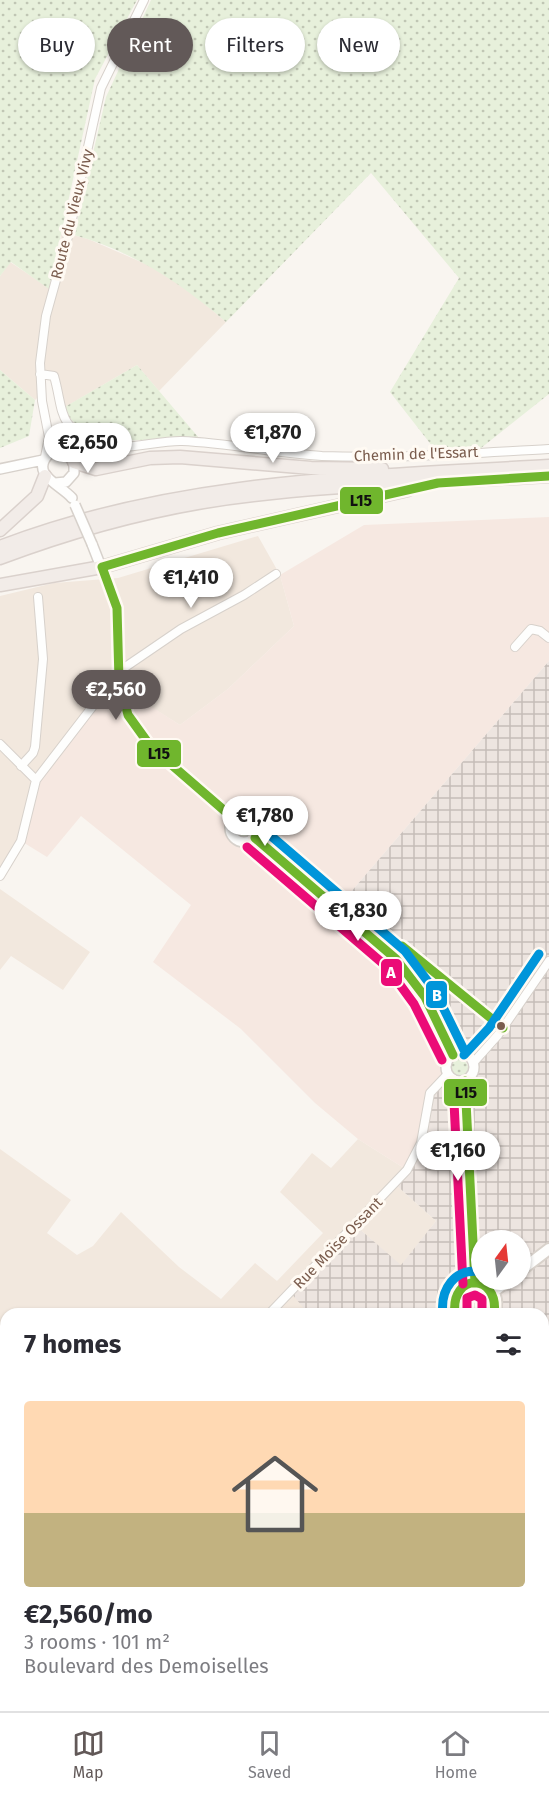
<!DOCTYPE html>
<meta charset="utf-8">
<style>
body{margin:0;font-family:"Fira Sans",sans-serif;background:#f7f7f7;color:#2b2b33;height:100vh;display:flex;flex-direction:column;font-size:22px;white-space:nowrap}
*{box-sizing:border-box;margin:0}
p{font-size:20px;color:#7c7c81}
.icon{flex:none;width:33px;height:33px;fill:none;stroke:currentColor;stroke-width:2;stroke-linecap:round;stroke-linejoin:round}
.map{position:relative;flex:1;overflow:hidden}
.details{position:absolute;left:0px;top:1308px;width:549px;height:404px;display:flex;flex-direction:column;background:#fff;border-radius:18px 18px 0 0;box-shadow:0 2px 4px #0004}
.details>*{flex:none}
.guide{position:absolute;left:18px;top:18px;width:513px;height:54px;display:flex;gap:12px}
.needle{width:39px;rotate:15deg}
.fabs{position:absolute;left:471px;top:1230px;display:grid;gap:12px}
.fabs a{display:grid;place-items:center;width:60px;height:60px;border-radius:50%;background:#fff;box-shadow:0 2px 4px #0004;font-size:30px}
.price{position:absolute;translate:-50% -51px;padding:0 14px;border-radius:21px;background:#fff;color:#222;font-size:20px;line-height:39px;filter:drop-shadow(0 2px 3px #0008)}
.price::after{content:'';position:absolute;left:50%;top:36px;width:18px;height:14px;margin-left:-9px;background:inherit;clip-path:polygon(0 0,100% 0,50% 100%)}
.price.on{background:#625958;color:#fff}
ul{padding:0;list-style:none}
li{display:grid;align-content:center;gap:12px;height:318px;padding:0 24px}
li span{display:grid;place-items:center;height:186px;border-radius:6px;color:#555}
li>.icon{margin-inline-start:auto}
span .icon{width:108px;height:108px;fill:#fffc;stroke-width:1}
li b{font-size:26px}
h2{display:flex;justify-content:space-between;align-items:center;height:72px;padding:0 24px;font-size:26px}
.chip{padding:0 21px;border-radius:27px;background:#fff;box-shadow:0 2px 4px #0004;font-size:21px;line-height:54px}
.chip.on{background:#625958;color:#fff}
.tabs{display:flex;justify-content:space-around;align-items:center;height:84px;border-top:2px solid #e1e1e2;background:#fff;font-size:16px;color:#7c7c81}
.tabs a{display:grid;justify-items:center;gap:3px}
.tabs .on{color:#625958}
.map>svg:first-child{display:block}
.residential{fill:#f2e8de}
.commercial{fill:#f6e8e1}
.industrial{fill:url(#industrial-grid);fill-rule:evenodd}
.grass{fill:url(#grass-dots)}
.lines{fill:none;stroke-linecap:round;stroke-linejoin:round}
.minor-casing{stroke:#d7d1cb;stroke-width:10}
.tertiary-casing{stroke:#d7d1cb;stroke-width:12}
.secondary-casing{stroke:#d9d2cb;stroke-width:14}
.trunk-casing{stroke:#dad1cc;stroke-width:15}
.minor{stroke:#fefefd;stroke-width:8}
.tertiary{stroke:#fefefd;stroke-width:9}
.secondary{stroke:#fefefd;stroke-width:10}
.trunk{stroke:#f2ece8;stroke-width:12}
.tertiary-bridge-casing{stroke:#d7d1cb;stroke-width:12;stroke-linecap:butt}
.tertiary-bridge{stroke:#fefefd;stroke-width:9}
.bus-1-casing{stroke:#fffaf3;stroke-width:14}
.bus-2-casing{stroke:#fffaf3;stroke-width:14}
.bus-3-casing{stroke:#fffaf3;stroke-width:14}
.bus-1{stroke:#70b62d;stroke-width:9}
.bus-2{stroke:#eb0c77;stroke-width:9}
.bus-3{stroke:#0095da;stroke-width:9}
.bus-dot{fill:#7a5c4d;stroke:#fffaf3;stroke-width:2}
.labels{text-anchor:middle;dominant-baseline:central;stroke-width:6;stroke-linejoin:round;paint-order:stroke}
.street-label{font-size:15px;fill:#7a5c4d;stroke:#fffaf3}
.line-badge{stroke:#fffaf3;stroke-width:2}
.badge-label{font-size:16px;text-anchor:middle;font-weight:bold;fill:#fff}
.pale-badge-label{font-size:16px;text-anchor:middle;font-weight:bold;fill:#111}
</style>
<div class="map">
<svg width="549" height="1711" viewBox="0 0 549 1711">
<defs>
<pattern id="industrial-grid" width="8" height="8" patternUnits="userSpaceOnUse" patternTransform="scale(1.5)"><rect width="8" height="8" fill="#ede5e0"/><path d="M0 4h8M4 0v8" fill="none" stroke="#c5bdb8"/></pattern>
<pattern id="grass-dots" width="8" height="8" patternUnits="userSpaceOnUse" patternTransform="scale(1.5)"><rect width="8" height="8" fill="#e7f0db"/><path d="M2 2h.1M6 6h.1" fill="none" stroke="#c0c6b4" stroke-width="1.8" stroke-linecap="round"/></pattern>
</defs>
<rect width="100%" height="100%" fill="#f9f5f0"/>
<!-- residential -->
<path class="residential" d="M62 232 88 239 155 268 192 293 226 322 159 391 137 365 60 410 56 382 40 374 41 394 35 400 0 370V276L10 262 49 288Z
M258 536 280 575 294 626 228 689 180 725 156 710 21 841 0 876V596L54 583 118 578Z
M0 889 90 952 63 990 11 956 0 970Z
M358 1139 407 1170 395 1184 436 1221 401 1266 356 1226 305 1314H6V1706H489L494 1711H0V1149L71 1200 47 1233 77 1255 93 1246 121 1212 179 1267 221 1299 255 1263 277 1281 323 1233 280 1192 312 1153 331 1168Z"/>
<!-- commercial -->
<path class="commercial" d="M549 517V661L338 907 403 965 453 1055 446 1062V1072L407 1170 358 1139 315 1103 241 1029 153 962 191 905 81 816 47 857 21 841 32 789 90 709 119 686 180 725 228 689 294 626 280 575 364 525Z"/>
<!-- industrial -->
<path class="industrial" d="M549 661V1656L543 1651V1314H305L307 1312 291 1293 356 1226 401 1265 436 1221 395 1184 416 1158 428 1098 447 1075 459 1082 470 1078 473 1072V1063L465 1054H456L412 977 338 907ZM482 1240H520V1280H482Z"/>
<!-- grass -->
<path class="grass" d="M0 0H137L95 79 49 289 11 262 0 276Z
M151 0H549V394L481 448 436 451 390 392 459 278 371 173 226 322C181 283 132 251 74 235L106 97Z
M137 365 199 438C154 436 89 455 63 408Z
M0 370 35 400 29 436 0 448Z
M235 828a10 10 0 1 1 20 0a10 10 0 1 1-20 0Z
M450 1068a9 9 0 1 1 18 0a9 9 0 1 1-18 0Z
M475 1288 488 1296 491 1306 488 1314H461C456 1301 460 1290 475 1288Z"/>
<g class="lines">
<defs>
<path id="minor" d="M40 374 54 376C64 411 56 426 97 444 117 453 158 440 182 441 229 443 275 453 322 456 398 459 474 453 549 449
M45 457 49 437 42 401 40 363 46 316 69 233 101 88 144 0
M515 647 531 629 540 631 549 638
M118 672 181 629 244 595 276 574
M0 744 36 780
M21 766 33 753 35 747 43 659 38 597
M0 876 21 841 36 780 96 702 111 689 119 686
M473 1063 498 1035 549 961
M269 1314 407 1170 421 1143 430 1093 447 1075
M543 1514 549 1509
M0 1522 6 1530
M259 1706 264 1711
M403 1706 409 1711
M142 1711 147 1706
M209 1711 212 1706
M364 1711 368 1706"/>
<path id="tertiary" d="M0 469 43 460
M55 483 66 482 74 473V462L63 451 49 454C29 474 61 485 72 498
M92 544 117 608 119 680 128 715 151 747 234 819
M230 828a14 14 0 1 1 28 0a14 14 0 1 1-28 0Z
M255 838 385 947C416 978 437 1014 453 1055
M446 1067a14 14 0 1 1 28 0a14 14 0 1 1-28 0Z
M465 1081 475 1283
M0 1393 6 1397"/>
<path id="secondary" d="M520 1271 549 1249
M493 1292 509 1280
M455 1314C441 1272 509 1274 494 1314
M0 1662 6 1657"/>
<path id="trunk" d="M74 462 96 469 150 458 180 457 311 468 382 469
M0 530 37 496 45 476
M0 547C177 479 363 477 549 466
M0 558C66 533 133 514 203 502 317 484 434 483 549 476
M0 585 102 567 218 533 408 490"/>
</defs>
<!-- minor casing -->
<use href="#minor" class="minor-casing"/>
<!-- tertiary casing -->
<use href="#tertiary" class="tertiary-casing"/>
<!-- secondary casing -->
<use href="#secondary" class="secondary-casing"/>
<!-- trunk casing -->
<use href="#trunk" class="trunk-casing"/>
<!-- minor -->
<use href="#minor" class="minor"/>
<!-- tertiary -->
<use href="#tertiary" class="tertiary"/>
<!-- secondary -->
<use href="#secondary" class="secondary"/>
<!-- trunk -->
<use href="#trunk" class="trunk"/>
<defs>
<path id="tertiary-bridge" d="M75 505 92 544"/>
</defs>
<!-- tertiary-bridge casing -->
<use href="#tertiary-bridge" class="tertiary-bridge-casing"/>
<!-- tertiary-bridge -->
<use href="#tertiary-bridge" class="tertiary-bridge"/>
<defs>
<path id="bus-1" d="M234 819 151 747 128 715 119 680 117 608 102 567 218 533 438 483 549 476
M255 838 396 959 425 997 453 1055
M402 946 503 1028
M465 1081 475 1283
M455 1314C450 1272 500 1273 494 1314"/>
<path id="bus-2" d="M247 847 387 967 414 1004 442 1060
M453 1082 463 1284
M467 1312V1298L475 1295 482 1299V1312"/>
<path id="bus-3" d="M263 829 405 951 435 991 464 1050
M464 1055 489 1028 539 954
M443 1314C440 1290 454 1267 482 1272"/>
</defs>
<!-- bus-1 casing -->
<use href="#bus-1" class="bus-1-casing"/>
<!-- bus-2 casing -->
<use href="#bus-2" class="bus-2-casing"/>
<!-- bus-3 casing -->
<use href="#bus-3" class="bus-3-casing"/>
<!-- bus-1 -->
<use href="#bus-1" class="bus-1"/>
<!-- bus-2 -->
<use href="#bus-2" class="bus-2"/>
<!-- bus-3 -->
<use href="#bus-3" class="bus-3"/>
</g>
<!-- markers -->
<circle class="bus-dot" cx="501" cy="1026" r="5"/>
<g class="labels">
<!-- street labels -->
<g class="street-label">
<text transform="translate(72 214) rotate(-76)">Route du Vieux Vivy</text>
<text transform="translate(416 454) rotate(-2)">Chemin de l'Essart</text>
<text transform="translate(338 1243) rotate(-46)">Rue Moïse Ossant</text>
</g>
</g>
<g class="line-badge">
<rect x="339" y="486" width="45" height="29" rx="6" fill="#70b62d"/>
<rect x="136" y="739" width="46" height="29" rx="6" fill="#70b62d"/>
<rect x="380" y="958" width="23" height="29" rx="6" fill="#eb0c77"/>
<rect x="425" y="980" width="23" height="29" rx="6" fill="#0095da"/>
<rect x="443" y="1078" width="45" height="29" rx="6" fill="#70b62d"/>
</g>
<g class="badge-label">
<text x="391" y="978">A</text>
<text x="437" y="1001">B</text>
</g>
<g class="pale-badge-label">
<text x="361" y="506">L15</text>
<text x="159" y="759">L15</text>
<text x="466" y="1098">L15</text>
</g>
</svg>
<div class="fabs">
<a><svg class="needle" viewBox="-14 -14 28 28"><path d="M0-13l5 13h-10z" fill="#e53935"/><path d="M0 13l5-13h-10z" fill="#7c7c81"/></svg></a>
</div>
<b class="price" style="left:273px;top:464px">€1,870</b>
<b class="price" style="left:88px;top:474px">€2,650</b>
<b class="price" style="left:191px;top:609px">€1,410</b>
<b class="price on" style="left:116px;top:721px">€2,560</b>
<b class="price" style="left:265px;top:847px">€1,780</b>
<b class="price" style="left:358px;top:942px">€1,830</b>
<b class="price" style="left:458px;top:1182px">€1,160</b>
<div class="guide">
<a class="chip">Buy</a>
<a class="chip on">Rent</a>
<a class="chip">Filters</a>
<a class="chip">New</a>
</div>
<section class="details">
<h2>7 homes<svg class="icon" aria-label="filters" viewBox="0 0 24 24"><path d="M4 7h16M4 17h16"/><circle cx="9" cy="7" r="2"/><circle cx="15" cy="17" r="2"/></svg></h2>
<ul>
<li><span style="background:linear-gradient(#ffd9b3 60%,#c2b280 0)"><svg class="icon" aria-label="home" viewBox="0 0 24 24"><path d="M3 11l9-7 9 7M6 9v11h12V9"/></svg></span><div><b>€2,560/mo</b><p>3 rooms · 101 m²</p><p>Boulevard des Demoiselles</p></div></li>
</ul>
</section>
</div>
<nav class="tabs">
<a class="on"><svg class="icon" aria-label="map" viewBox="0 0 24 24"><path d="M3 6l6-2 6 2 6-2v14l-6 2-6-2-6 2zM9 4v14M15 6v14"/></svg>Map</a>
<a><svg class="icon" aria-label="saved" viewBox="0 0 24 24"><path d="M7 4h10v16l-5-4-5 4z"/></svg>Saved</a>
<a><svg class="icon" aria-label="home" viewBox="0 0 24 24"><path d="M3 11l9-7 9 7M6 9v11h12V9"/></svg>Home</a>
</nav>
